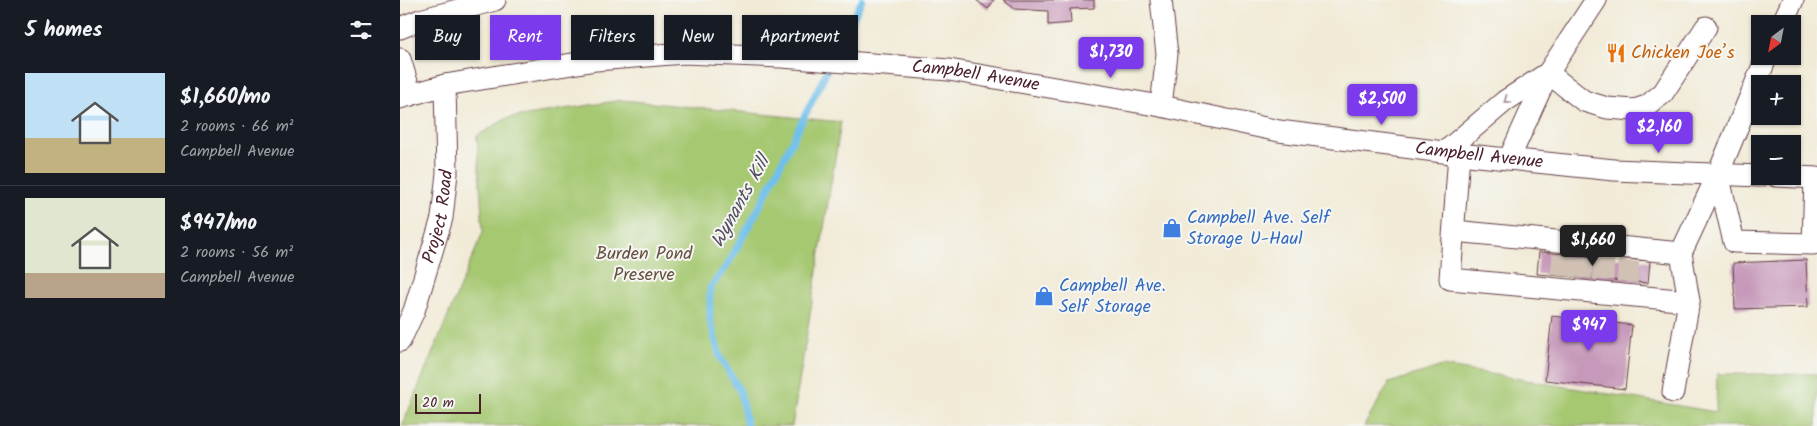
<!DOCTYPE html>
<meta charset="utf-8">
<style>
body{margin:0;font-family:Kalam,sans-serif;background:#242831;color:#f1f3f6;height:100vh;display:flex;flex-direction:column;font-size:19px;white-space:nowrap}
*{box-sizing:border-box;margin:0}
p{font-size:16px;color:#9ea1a6}
.icon{flex:none;width:28px;height:28px;fill:none;stroke:currentColor;stroke-width:2;stroke-linecap:round;stroke-linejoin:round}
.map{position:relative;flex:1;overflow:hidden}
.drawer{display:flex;flex-direction:column;background:#171b24;width:400px}
.drawer>*{flex:none}
.banner{position:absolute;left:15px;top:15px;width:475px;height:45px;display:flex;gap:10px}
.needle{width:32px;rotate:212deg}
.fabs{position:absolute;left:1351px;top:15px;display:grid;gap:10px}
.fabs a{display:grid;place-items:center;width:50px;height:50px;border-radius:0px;background:#171b24;box-shadow:0 1px 4px #0004;font-size:25px}
.scale{position:absolute;left:15px;bottom:12px;width:66px;box-sizing:border-box;padding-left:5px;border:2px solid #4a1f2b;border-top:0;font-size:14px;line-height:18px;white-space:nowrap;color:#4a1f2b;-webkit-text-stroke:4px #f6f6f2;paint-order:stroke}
.price{position:absolute;translate:-50% -42px;padding:0 11px;border-radius:5px;background:#7c3aed;color:#fff;font-size:16px;line-height:32px;filter:drop-shadow(0 1px 2px #0008)}
.price::after{content:'';position:absolute;left:50%;top:30px;width:15px;height:11px;margin-left:-8px;background:inherit;clip-path:polygon(0 0,100% 0,50% 100%)}
.price.current{background:#222;color:#fff}
ul{padding:0;list-style:none}
li{display:flex;align-items:center;gap:15px;height:125px;padding:0 25px}
li+li{border-top:1px solid #363941}
li span{display:grid;place-items:center;flex:none;width:140px;height:100px;border-radius:0px;color:#555}
li>.icon{margin-inline-start:auto}
span .icon{width:60px;height:60px;fill:#fffc;stroke-width:1}
li b{font-size:21px}
h2{display:flex;justify-content:space-between;align-items:center;height:60px;padding:0 25px;font-size:21px}
.tag{padding:0 18px;border-radius:0px;background:#171b24;box-shadow:0 1px 4px #0004;font-size:18px;line-height:45px}
.tag.current{background:#7c3aed;color:#fff}
main{display:flex;flex:1;min-height:0}
.map>svg:first-child{display:block}
.green{fill:#a5c871;stroke:#78744e}
.lines{fill:none;stroke-linecap:round;stroke-linejoin:round}
.stream{stroke:#6fc0eb;stroke-width:7}
.building{fill:#c698b9}
.minor-tunnel{stroke:#d0c1b4;stroke-width:21;stroke-dasharray:21 11;stroke-linecap:butt}
.minor-casing{stroke:#633d45;stroke-width:23}
.minor{stroke:#fff;stroke-width:21}
.oneway{stroke:#ae9aa0}
.labels{text-anchor:middle;dominant-baseline:central;stroke-width:4;stroke-linejoin:round;paint-order:stroke}
.food-label{font-size:18px;fill:#c56008;stroke:#f6f6f2;text-anchor:start}
.street-label{font-size:18px;fill:#4a1f2b;stroke:#f6f6f2}
.shop-label{font-size:18px;fill:#366cbe;stroke:#f6f6f2;text-anchor:start}
.park-label{font-size:18px;fill:#655240;stroke:#f6f6f2}
.water-label{font-size:19px;font-style:italic;fill:#554f65;stroke:#f6f6f2}
</style>
<main>
<section class="drawer">
<h2>5 homes<svg class="icon" aria-label="filters" viewBox="0 0 24 24"><path d="M4 7h16M4 17h16"/><circle cx="9" cy="7" r="2"/><circle cx="15" cy="17" r="2"/></svg></h2>
<ul>
<li><span style="background:linear-gradient(#bfe0f5 65%,#c2b280 0)"><svg class="icon" aria-label="home" viewBox="0 0 24 24"><path d="M3 11l9-7 9 7M6 9v11h12V9"/></svg></span><div><b>$1,660/mo</b><p>2 rooms · 66 m²</p><p>Campbell Avenue</p></div></li>
<li><span style="background:linear-gradient(#dfe7d0 75%,#b9a48a 0)"><svg class="icon" aria-label="home" viewBox="0 0 24 24"><path d="M3 11l9-7 9 7M6 9v11h12V9"/></svg></span><div><b>$947/mo</b><p>2 rooms · 56 m²</p><p>Campbell Avenue</p></div></li>
</ul>
</section>
<div class="map">
<svg width="1417" height="426" viewBox="0 0 1417 426">
<rect width="100%" height="100%" fill="#f6f6f2"/>
<filter id="ink" filterUnits="userSpaceOnUse"><feTurbulence type="fractalNoise" baseFrequency=".02" numOctaves="2"/><feDisplacementMap in="SourceGraphic" scale="10" xChannelSelector="R" yChannelSelector="G"/><feConvolveMatrix kernelMatrix="1 2 1 2 8 2 1 2 1" color-interpolation-filters="sRGB"/></filter>
<filter id="wash" filterUnits="userSpaceOnUse"><feTurbulence type="fractalNoise" baseFrequency=".0096" numOctaves="4" result="noise"/><feDisplacementMap in="SourceGraphic" scale="20" xChannelSelector="R" yChannelSelector="G"/><feGaussianBlur stdDeviation="1.12" result="paint"/><feColorMatrix in="noise" values="0 0 0 0 0 0 0 0 0 0 0 0 0 0 0 0 0 1.4 0 .05"/><feComposite in="paint" operator="in"/></filter>
<g filter="url(#wash)">
<rect width="100%" height="100%" fill="#f1ead6"/>
<!-- green -->
<path class="green" d="M222 100 441 122 392 426H2L83 232 77 136 107 118Z
M1042 366 1316 412 1317 374H1417V426H964L989 383Z"/>
<g class="lines">
<!-- stream -->
<path class="stream" d="M347 426 340 391 320 357 310 321V288L328 264 360 206 462 0"/>
</g>
<g id="blocks">
<!-- building -->
<path class="building" d="M576 0H594L588 9Z
M603 0H694V8L670 9 671 23 648 25V11L615 9Z
M1139 252 1250 261 1248 283 1137 274Z
M1406 260 1408 307 1335 309 1333 263Z
M1152 316 1232 325 1225 389 1145 380Z"/>
</g>
</g>
<g filter="url(#ink)">
<use href="#blocks" fill-opacity="0" stroke="#633d45" stroke-width="1"/>
<g class="lines">
<!-- minor-tunnel -->
<path class="minor-tunnel" d="M1161 276 1163 253
M1181 278 1183 255
M1203 280 1204 257
M1227 282 1229 259"/>
<defs>
<g id="minor">
<path d="M1382 24 1393 0"/>
<path d="M0 28 20 20 95 0"/>
<path d="M0 59 11 95"/>
<path d="M1148 73 1184 101 1207 108 1234 110 1247 106 1263 93 1306 27"/>
<path id="s1" d="M0 98 45 85 196 60 284 53 382 57 549 70 761 106 879 131 1059 154 1214 170 1360 176"/>
<path d="M761 106 767 54 761 0"/>
<path d="M1045 152 1105 101 1148 73"/>
<path d="M1059 154 1050 279 1289 301"/>
<path d="M1109 159 1148 73 1196 0"/>
<path d="M1318 174 1334 242 1413 244 1415 178"/>
<path d="M1376 176 1417 178"/>
<path d="M1054 231 1281 253"/>
<path id="s2" d="M0 341 14 311 42 218 47 173 45 85"/>
<path d="M1273 392 1289 301 1281 253 1318 174 1367 56"/>
</g>
</defs>
<!-- minor casing -->
<use href="#minor" class="minor-casing"/>
<!-- minor -->
<use href="#minor" class="minor"/>
</g>
<!-- one-way arrows -->
<defs><path id="oneway-chevron" d="M-2-3.5L2.5 0L-2 3.5" fill="none" stroke-width="1.6" stroke-linecap="round" stroke-linejoin="round" transform="scale(1.25)"/></defs>
<use class="oneway" href="#oneway-chevron" transform="translate(1107 100) rotate(145)"/>
</g>
<!-- icons -->
<defs>
<symbol id="restaurant-bare" viewBox="-9 -9 18 18"><path d="M-5-6h1v4h1v-4h1v4h1v-4h1v5L-1.5 .5V6h-2V.5L-5-1ZM5-6V6H3V1.5H1.5Q1.5-4 5-6Z" fill="#e8710a" stroke="#f6f6f2" stroke-width="2.5" paint-order="stroke"/></symbol>
<symbol id="shop-bare" viewBox="-9 -9 18 18"><path d="M-5-2.5h2.3a2.7 3.5 0 0 1 5.4 0H5L5.5 6h-11ZM-1.5-2.5h3a1.5 2.3 0 0 0-3 0Z" fill="#3f7fe0" stroke="#f6f6f2" stroke-width="2.5" paint-order="stroke"/></symbol>
</defs>
<g fill-rule="evenodd">
<use href="#restaurant-bare" x="1202" y="39" width="28" height="28"/>
<use href="#shop-bare" x="758" y="214" width="28" height="28"/>
<use href="#shop-bare" x="630" y="282" width="28" height="28"/>
</g>
<g class="labels">
<!-- food labels -->
<g class="food-label">
<text x="1231" y="53">Chicken Joe’s</text>
</g>
<!-- street labels -->
<g class="street-label">
<text stroke="none"><textPath href="#s1" startOffset="581">Campbell Avenue</textPath></text>
<text stroke="none"><textPath href="#s1" startOffset="1091">Campbell Avenue</textPath></text>
<text stroke="none"><textPath href="#s2" startOffset="131">Project Road</textPath></text>
</g>
<!-- shop labels -->
<g class="shop-label">
<text x="787" y="218">Campbell Ave. Self<tspan x="787" dy="21">Storage U-Haul</tspan></text>
<text x="659" y="286">Campbell Ave.<tspan x="659" dy="21">Self Storage</tspan></text>
</g>
<!-- park labels -->
<g class="park-label">
<text x="244" y="254">Burden Pond<tspan x="244" dy="21">Preserve</tspan></text>
</g>
<!-- water labels -->
<g class="water-label">
<text transform="translate(341 202) rotate(-61)">Wynants Kill</text>
</g>
</g>
</svg>
<div class="fabs">
<a><svg class="needle" viewBox="-14 -14 28 28"><path d="M0-13l5 13h-10z" fill="#e53935"/><path d="M0 13l5-13h-10z" fill="#9ea1a6"/></svg></a>
<a>+</a>
<a>−</a>
</div>
<div class="scale">20 m</div>
<b class="price" style="left:711px;top:79px">$1,730</b>
<b class="price" style="left:982px;top:126px">$2,500</b>
<b class="price" style="left:1259px;top:154px">$2,160</b>
<b class="price current" style="left:1193px;top:267px">$1,660</b>
<b class="price" style="left:1189px;top:352px">$947</b>
<div class="banner">
<a class="tag">Buy</a>
<a class="tag current">Rent</a>
<a class="tag">Filters</a>
<a class="tag">New</a>
<a class="tag">Apartment</a>
</div>
</div>
</main>
